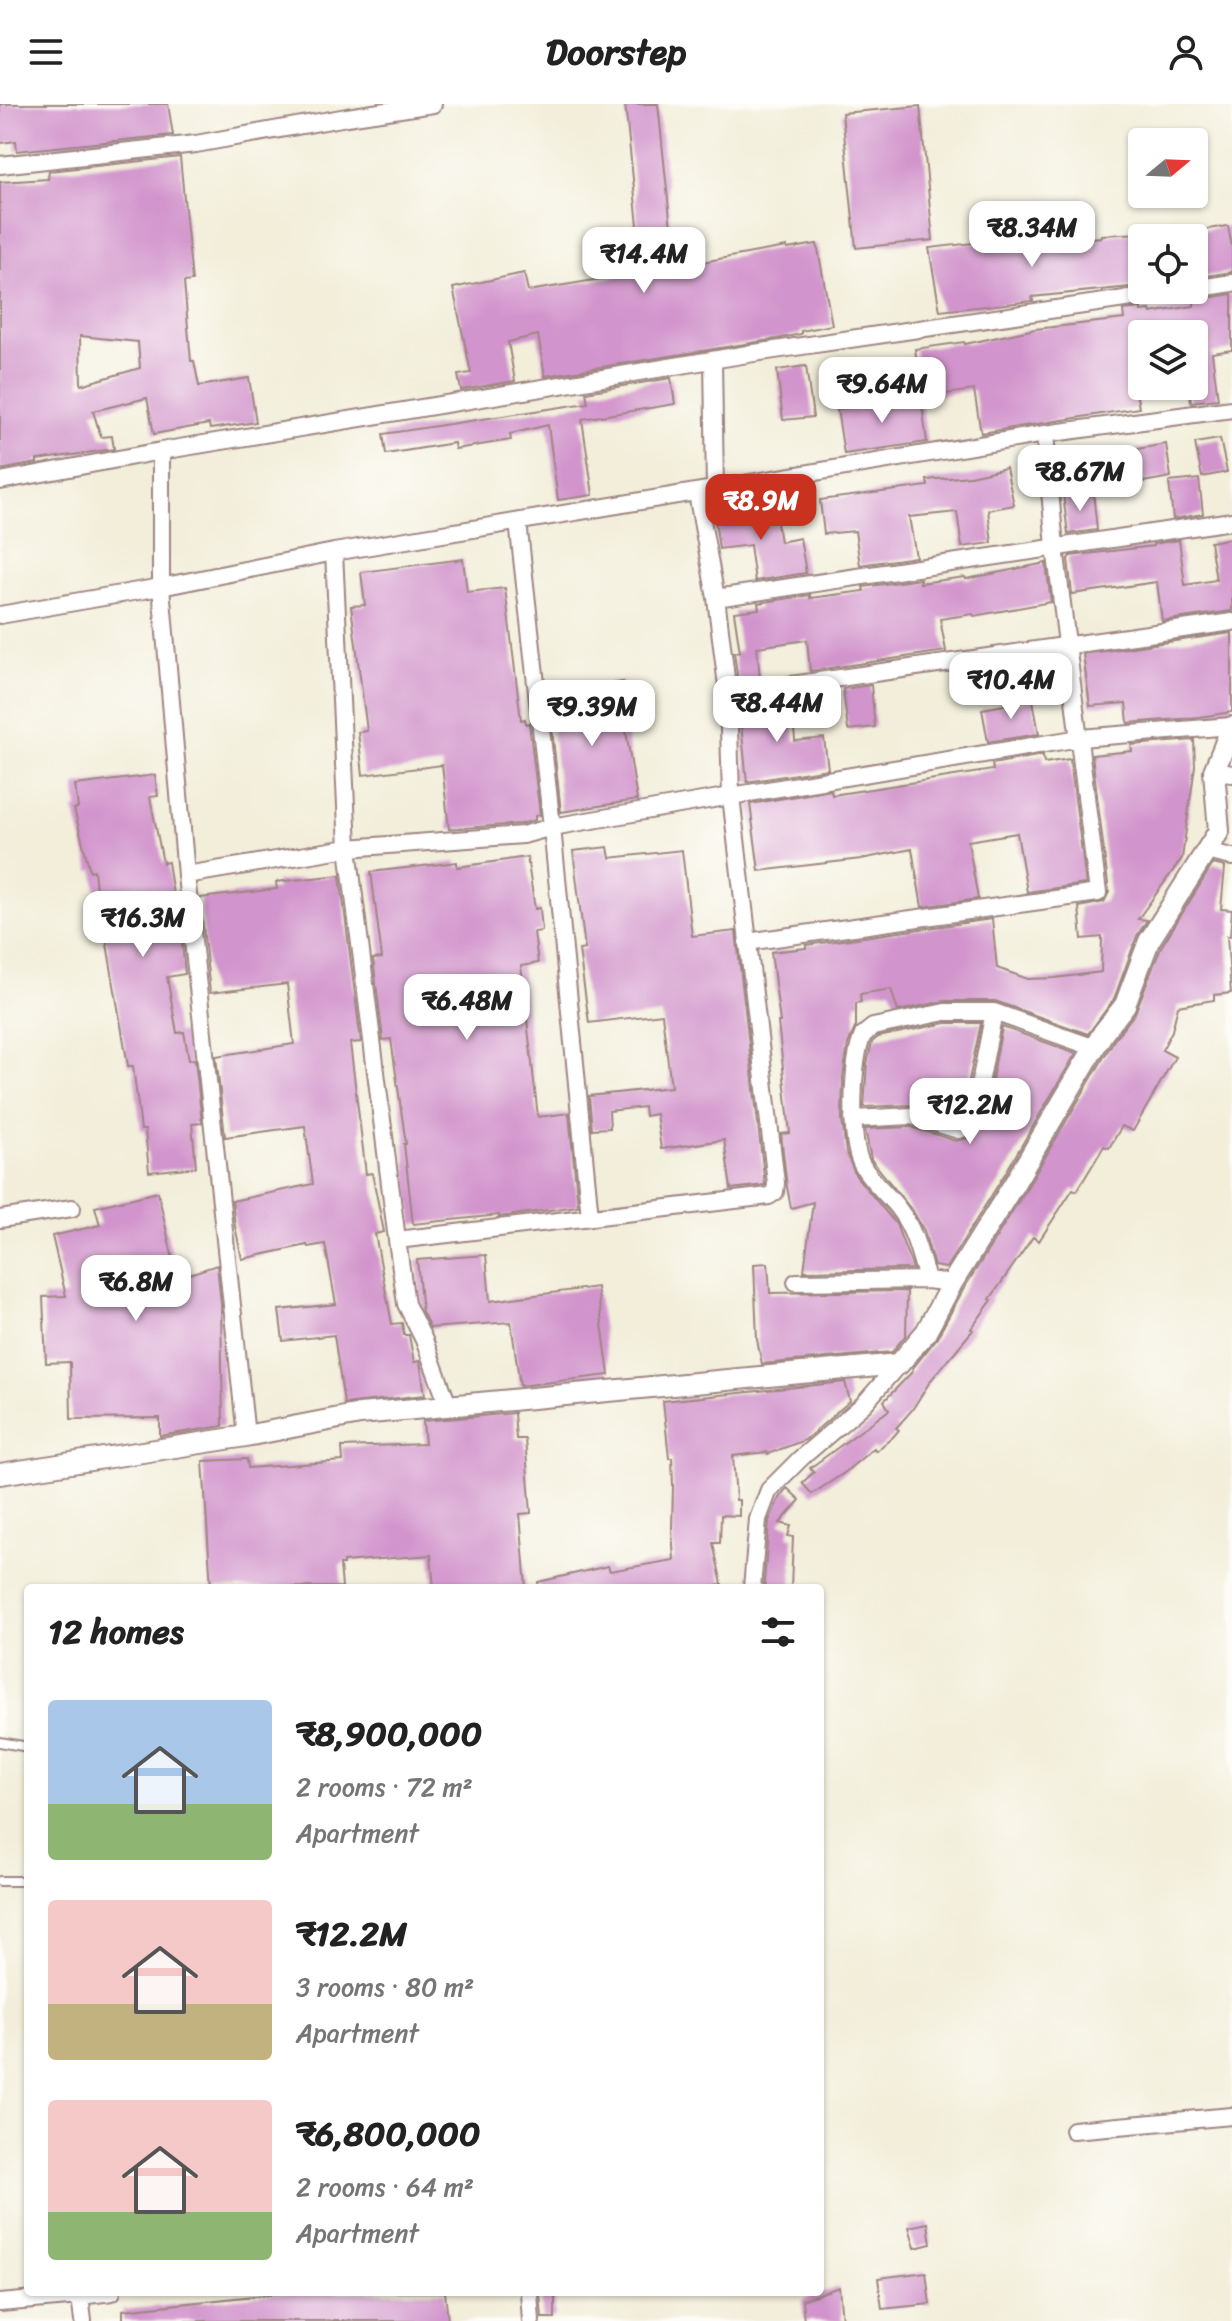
<!DOCTYPE html>
<meta charset="utf-8">
<style>
body{margin:0;font-family:Sriracha,sans-serif;background:#f2f2f2;color:#222;height:100vh;display:flex;flex-direction:column;font-size:30px;white-space:nowrap}
*{box-sizing:border-box;margin:0}
p{font-size:26px;color:#767676}
.icon{flex:none;width:44px;height:44px;fill:none;stroke:currentColor;stroke-width:2;stroke-linecap:round;stroke-linejoin:round}
.map{position:relative;flex:1;overflow:hidden}
.sheet{position:absolute;left:24px;top:1480px;width:800px;height:712px;display:flex;flex-direction:column;background:#fff;border-radius:8px;box-shadow:0 2px 6px #0004}
.sheet>*{flex:none}
.needle{width:52px;rotate:71deg}
.buttons{position:absolute;left:1128px;top:24px;display:grid;gap:16px}
.buttons a{display:grid;place-items:center;width:80px;height:80px;border-radius:8px;background:#fff;box-shadow:0 2px 6px #0004;font-size:40px}
.price{position:absolute;translate:-50% -68px;padding:0 18px;border-radius:16px;background:#fff;color:#222;font-size:26px;line-height:52px;filter:drop-shadow(0 2px 4px #0008)}
.price::after{content:'';position:absolute;left:50%;top:48px;width:24px;height:18px;margin-left:-12px;background:inherit;clip-path:polygon(0 0,100% 0,50% 100%)}
.price.current{background:#c8321e;color:#fff}
ul{padding:0;list-style:none}
li{display:flex;align-items:center;gap:24px;height:200px;padding:0 24px}
li span{display:grid;place-items:center;flex:none;width:224px;height:160px;border-radius:8px;color:#555}
li>.icon{margin-inline-start:auto}
span .icon{width:96px;height:96px;fill:#fffc;stroke-width:1}
li b{font-size:34px}
h2{display:flex;justify-content:space-between;align-items:center;height:96px;padding:0 24px;font-size:34px}
header{display:flex;justify-content:space-between;align-items:center;height:104px;padding:0 24px;background:#fff;font-size:36px;font-weight:700}
.map>svg:first-child{display:block}
.building{fill:#d294cc;fill-rule:evenodd}
.lines{fill:none;stroke-linecap:round;stroke-linejoin:round}
.service-casing{stroke:#9e8682;stroke-width:12}
.minor-casing{stroke:#9e8682;stroke-width:20}
.tertiary-casing{stroke:#9e8682;stroke-width:24}
.service{stroke:#fff;stroke-width:8}
.minor{stroke:#fff;stroke-width:16}
.tertiary{stroke:#fff;stroke-width:20}
</style>
<header><svg class="icon" aria-label="menu" viewBox="0 0 24 24"><path d="M4 6h16M4 12h16M4 18h16"/></svg>Doorstep<svg class="icon" aria-label="person" viewBox="0 0 24 24"><circle cx="12" cy="8" r="4"/><path d="M4 21q1-7 8-7t8 7"/></svg></header>
<div class="map">
<svg width="1232" height="2217" viewBox="0 0 1232 2217">
<rect width="100%" height="100%" fill="#fdfcf7"/>
<filter id="ink" filterUnits="userSpaceOnUse"><feTurbulence type="fractalNoise" baseFrequency=".0125" numOctaves="2"/><feDisplacementMap in="SourceGraphic" scale="16" xChannelSelector="R" yChannelSelector="G"/><feConvolveMatrix kernelMatrix="1 2 1 2 8 2 1 2 1" color-interpolation-filters="sRGB"/></filter>
<filter id="wash" filterUnits="userSpaceOnUse"><feTurbulence type="fractalNoise" baseFrequency=".006" numOctaves="4" result="noise"/><feDisplacementMap in="SourceGraphic" scale="32" xChannelSelector="R" yChannelSelector="G"/><feGaussianBlur stdDeviation="1.8" result="paint"/><feColorMatrix in="noise" values="0 0 0 0 0 0 0 0 0 0 0 0 0 0 0 0 0 1.4 0 .05"/><feComposite in="paint" operator="in"/></filter>
<g filter="url(#wash)">
<rect width="100%" height="100%" fill="#f2eeda"/>
<g id="blocks">
<!-- building -->
<path class="building" d="M0 0H168L173 31 17 47 16 37 0 39Z
M625 0H658L675 163 763 147 787 143V145L817 140 832 221 801 227V230L776 235 545 272 538 231 508 238 515 277 461 286 458 271 471 269 453 184 524 169 528 187 643 168Z
M920 2 933 136 856 144 842 9Z
M180 53 192 177 184 178 191 257H194L199 282 249 274 256 318 210 325 209 320 154 330 147 294 93 307 101 333 112 332 114 345 37 356V359L0 366V78L48 75 49 67ZM80 232 138 238 140 264 81 281Z
M1228 122 1232 143V168L1194 174V127Z
M1142 129V146H1138L1140 182 1032 193 1033 197 940 207 929 144 1026 133V141L1101 133V131Z
M1232 190V246L1212 249 1218 295 1191 298 1189 282H1194V230H1142V257L1131 259 1139 304 981 329 974 286 922 293 915 245 964 238 965 240 1035 225 1124 215 1123 206 1141 204V207L1150 206 1151 209 1194 202V196Z
M806 262 813 313 783 316 777 266Z
M671 274 675 300 582 315 593 391 558 396 548 321 510 330 511 336 455 345 454 339 386 350 383 330 588 299 586 288Z
M921 293 927 338 844 350 837 305Z
M1220 335 1227 368 1202 373 1195 339Z
M1166 340 1171 373 1143 378 1137 345Z
M1006 364 1014 401 988 406 992 439 962 443 957 408 909 413 916 453 860 461 855 427 824 430 820 396 928 382 927 376 970 372Z
M1199 375 1203 410 1173 415 1169 378Z
M1093 388 1097 426 1068 430 1063 391Z
M774 400 780 438 800 434 806 469 755 477 750 441 719 445 714 410Z
M1232 434V507L1162 517 1157 478 1072 490 1068 455 1070 452 1153 442V440L1179 436 1185 481 1216 476 1210 438Z
M463 455 467 488 505 484 521 616 525 615 526 620 529 619 540 711 535 712V716L521 720 449 725 442 661 363 671 358 628 367 627 351 502 365 501 361 468Z
M1046 459 1051 498 974 512 973 510 940 515 946 547 810 567 807 536 757 543 760 574 738 578 734 548H740L734 508 759 505 758 499 810 491V494L864 487 863 483 920 475V479L965 473 966 475Z
M1232 529V608L1193 614 1128 619 1126 599 1090 602 1083 550Z
M623 578 627 601 622 602 637 696 561 708 551 616 557 615 553 590Z
M871 581 875 623 848 626 843 585Z
M761 596 762 604 792 601 795 637 824 634 828 665 747 678 739 600Z
M1033 596 1039 630 988 638 982 605Z
M1194 636 1195 662 1182 754 1138 815 1147 816 1137 832 1114 895 1088 930 995 897H945L898 907 891 885 860 890 861 898 856 899V922L848 940 843 974 842 1015 846 1049 856 1072 896 1120 913 1165 804 1167 813 1098 791 1104 787 1083 781 1030 790 1029 778 918H780L771 848 806 844V841L992 815 997 864 1028 875 1055 874 1101 868 1102 833 1082 835 1079 803 1104 798 1109 788 1092 651 1132 647 1131 641Z
M1043 651 1044 659 1070 655 1086 780 1027 788 1017 729 968 737 978 795 922 803 912 745 861 755 759 767 750 700 831 686 832 691 993 666 992 660Z
M155 671 158 692 150 693 163 759 168 758 174 797 178 796 185 870 167 873 177 929 184 928 189 956 195 955 202 1019 192 1020 196 1063 149 1068 145 1026H141L133 962H128L107 840 101 815H99L94 766 90 767 74 705 78 704 75 681Z
M608 743 610 754 682 746 692 832 736 827 765 1081 731 1085 724 1036 661 1045 656 1010 645 1012 644 1003 609 1007 610 1024 592 1025 589 992 671 983 662 910 589 919 579 846 585 845 573 747Z
M527 753 535 805 540 804 542 827 534 828 538 859 521 862 538 1013 569 1009 578 1102 499 1113V1111L413 1120 404 1040H406L391 935 383 936 373 855 382 854 371 768 457 758V763Z
M1213 760 1225 763 1221 805 1232 806 1230 832H1227L1231 889 1214 891V896L1178 902 1172 927 1162 946 1175 953 1133 1027 1122 1022 1109 1044 1104 1042 1077 1087 1073 1085 1039 1137 1033 1133 990 1195 992 1196 971 1225 973 1226 931 1276 912 1306 896 1324 899 1326 893 1333 876 1347 874 1344 844 1369 812 1390 802 1379 814 1368 810 1364 889 1306 884 1297 913 1267 912 1265 937 1234 963 1186 1025 1087 1114 936 1135 909 1161 843Z
M340 771 361 938 350 939 366 1070 372 1069 384 1128 375 1130 392 1220 402 1219 404 1231H409L414 1258 420 1257 425 1291 344 1300 334 1231 283 1237 279 1206 336 1200 325 1140 308 1143 307 1141 242 1155 235 1122 232 1097 313 1080 305 1022 225 1033 216 952 294 940 287 880 210 889 200 794 277 785 276 778Z
M946 919H981L961 1014 912 1001 864 1003 867 960 872 938 878 933Z
M1002 923 1076 949 1003 1073 946 1164 934 1162 924 1127 914 1109 871 1055 865 1025 911 1023 956 1037 972 1033 984 1017Z
M158 1088 177 1174 217 1161 221 1200 223 1322 160 1332V1314L71 1315 70 1258 46 1259 43 1193 66 1192 52 1132 100 1121 95 1103Z
M486 1151 490 1197 597 1183 609 1271 520 1282 511 1218 430 1224 422 1208 417 1156Z
M768 1159 770 1189 907 1187 906 1231 892 1248 762 1260 757 1236 754 1160Z
M845 1278 850 1297 805 1336 768 1350 767 1348 733 1352 736 1396H739V1412L721 1411 720 1439H713L722 1480 711 1484H539L538 1478 608 1462 610 1467 674 1456 672 1425 673 1382 672 1354H669L663 1297Z
M514 1309 516 1335H525L531 1409 520 1410 526 1484H434L431 1451 343 1458V1461H340L342 1483 211 1484 203 1357 247 1355 248 1364 343 1357 342 1343 425 1340 423 1317Z
M787 1384 800 1396 780 1419 791 1422 788 1432 793 1433 791 1484H765L764 1478 769 1417 780 1392Z
M928 2119 931 2140 915 2144 909 2123Z
M926 2168 930 2200 882 2205 878 2174Z
M839 2183 842 2217H804L802 2196Z
M292 2188H445L448 2217H123V2206Z
M540 2189 555 2191V2214H542Z"/>
</g>
</g>
<g filter="url(#ink)">
<use href="#blocks" fill-opacity="0" stroke="#9e8682" stroke-width="2"/>
<g class="lines">
<defs>
<path id="service" d="M0 1638 28 1643
M0 1777H28"/>
<path id="minor" d="M0 61 196 40 347 13 433 0
M1194 185 1232 179
M713 256 715 386
M0 377 161 347
M697 389 716 494 728 590 731 692 1080 634 1232 622
M518 418 552 723 590 1113
M334 448 348 744 397 1136 406 1200 424 1236 448 1301
M716 494 1232 417
M0 511 161 483 334 448 1045 330 1232 305
M728 590 1232 518
M1214 667 1232 670
M1206 747 1232 753
M186 771 348 744 523 731 552 723 731 692 776 1079 775 1088 769 1092 397 1136
M747 838 1098 789 1055 443 1045 330
M853 1015 912 1012 959 1026 968 1023 973 1015 994 908
M0 1115 72 1104
M796 1178 927 1176
M952 1179 927 1176C920 1152 915 1127 900 1107 889 1091 870 1077 861 1059 849 1033 852 956 863 931L873 923 945 908H994L1095 944
M246 1332 186 771 161 483V347L754 249 1187 186
M752 1484 758 1415 769 1386 801 1354 864 1300 899 1260
M1073 2026 1232 2012
M529 2188 531 2217
M0 2199 80 2192
M83 2217 80 2192 112 2188"/>
<path id="tertiary" d="M0 1370 246 1332 360 1310 899 1260 926 1228 952 1179 1014 1080 1103 929 1125 901 1149 837 1219 727 1214 667 1232 623"/>
</defs>
<!-- service casing -->
<use href="#service" class="service-casing"/>
<!-- minor casing -->
<use href="#minor" class="minor-casing"/>
<!-- tertiary casing -->
<use href="#tertiary" class="tertiary-casing"/>
<!-- service -->
<use href="#service" class="service"/>
<!-- minor -->
<use href="#minor" class="minor"/>
<!-- tertiary -->
<use href="#tertiary" class="tertiary"/>
</g>
</g>
</svg>
<div class="buttons">
<a><svg class="needle" viewBox="-14 -14 28 28"><path d="M0-13l5 13h-10z" fill="#e53935"/><path d="M0 13l5-13h-10z" fill="#767676"/></svg></a>
<a><svg class="icon" aria-label="locate" viewBox="0 0 24 24"><circle cx="12" cy="12" r="6"/><path d="M12 2v4M12 18v4M2 12h4M18 12h4"/></svg></a>
<a><svg class="icon" aria-label="layers" viewBox="0 0 24 24"><path d="M12 4l9 5-9 5-9-5zM3 14l9 5 9-5"/></svg></a>
</div>
<b class="price" style="left:1032px;top:165px">₹8.34M</b>
<b class="price" style="left:644px;top:191px">₹14.4M</b>
<b class="price" style="left:882px;top:321px">₹9.64M</b>
<b class="price" style="left:1080px;top:409px">₹8.67M</b>
<b class="price current" style="left:761px;top:438px">₹8.9M</b>
<b class="price" style="left:1011px;top:617px">₹10.4M</b>
<b class="price" style="left:777px;top:640px">₹8.44M</b>
<b class="price" style="left:592px;top:644px">₹9.39M</b>
<b class="price" style="left:143px;top:855px">₹16.3M</b>
<b class="price" style="left:467px;top:938px">₹6.48M</b>
<b class="price" style="left:970px;top:1042px">₹12.2M</b>
<b class="price" style="left:136px;top:1219px">₹6.8M</b>
<section class="sheet">
<h2>12 homes<svg class="icon" aria-label="filters" viewBox="0 0 24 24"><path d="M4 7h16M4 17h16"/><circle cx="9" cy="7" r="2"/><circle cx="15" cy="17" r="2"/></svg></h2>
<ul>
<li><span style="background:linear-gradient(#a9c7e8 65%,#8fb573 0)"><svg class="icon" aria-label="home" viewBox="0 0 24 24"><path d="M3 11l9-7 9 7M6 9v11h12V9"/></svg></span><div><b>₹8,900,000</b><p>2 rooms · 72 m²</p><p>Apartment</p></div></li>
<li><span style="background:linear-gradient(#f6c9c9 65%,#c2b280 0)"><svg class="icon" aria-label="home" viewBox="0 0 24 24"><path d="M3 11l9-7 9 7M6 9v11h12V9"/></svg></span><div><b>₹12.2M</b><p>3 rooms · 80 m²</p><p>Apartment</p></div></li>
<li><span style="background:linear-gradient(#f6c9c9 70%,#8fb573 0)"><svg class="icon" aria-label="home" viewBox="0 0 24 24"><path d="M3 11l9-7 9 7M6 9v11h12V9"/></svg></span><div><b>₹6,800,000</b><p>2 rooms · 64 m²</p><p>Apartment</p></div></li>
</ul>
</section>
</div>
